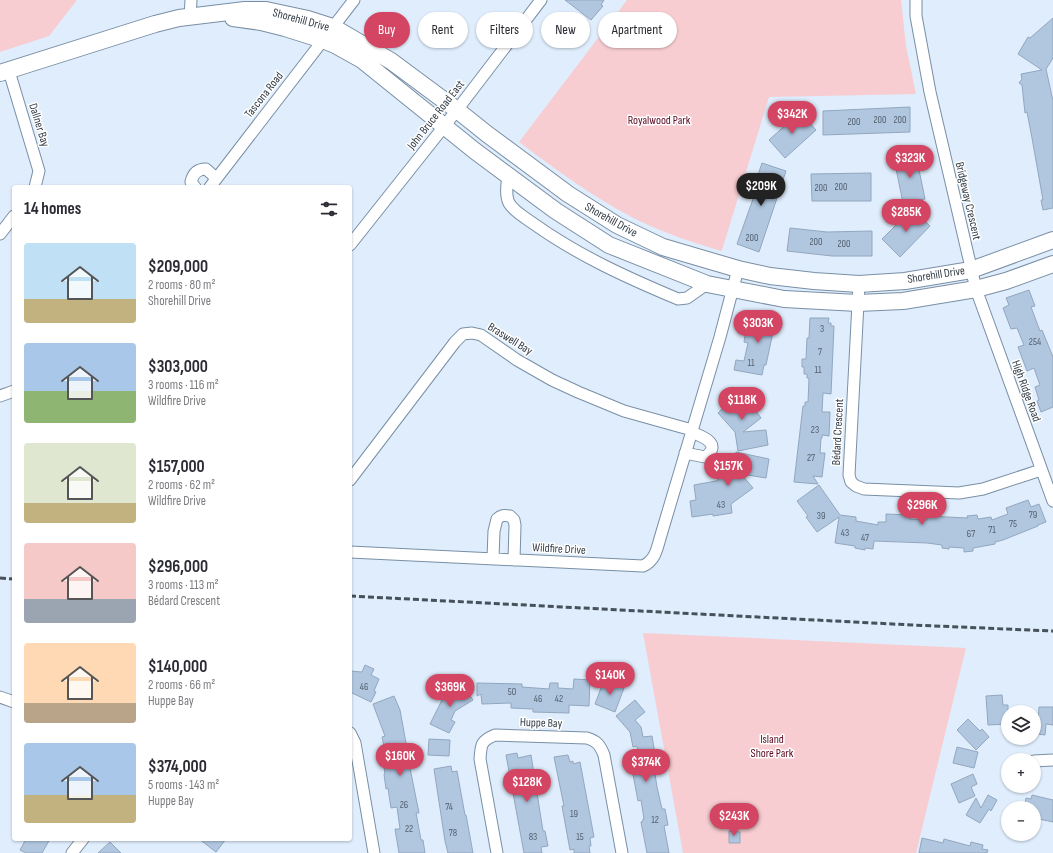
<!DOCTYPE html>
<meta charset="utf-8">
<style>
body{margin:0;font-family:"Sofia Sans Condensed",sans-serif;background:#f7f7f7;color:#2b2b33;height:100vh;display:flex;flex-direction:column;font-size:15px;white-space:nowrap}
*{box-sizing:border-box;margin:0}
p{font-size:13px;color:#7c7c81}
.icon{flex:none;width:22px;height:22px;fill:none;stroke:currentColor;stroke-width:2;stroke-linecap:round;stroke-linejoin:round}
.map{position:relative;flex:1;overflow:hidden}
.side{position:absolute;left:12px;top:185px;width:340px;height:656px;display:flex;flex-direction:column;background:#fff;border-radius:4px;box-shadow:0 1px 3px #0004}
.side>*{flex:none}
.guide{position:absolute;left:364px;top:12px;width:380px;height:36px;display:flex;gap:8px}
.buttons{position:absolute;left:1001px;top:705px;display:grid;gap:8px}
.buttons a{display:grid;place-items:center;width:40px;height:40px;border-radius:50%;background:#fff;box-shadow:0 1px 3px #0004;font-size:20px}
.price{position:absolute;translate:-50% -34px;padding:0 9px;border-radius:14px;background:#d44463;color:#fff;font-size:13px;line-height:26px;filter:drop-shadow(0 1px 2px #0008)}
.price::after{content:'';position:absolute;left:50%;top:24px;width:12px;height:9px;margin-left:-6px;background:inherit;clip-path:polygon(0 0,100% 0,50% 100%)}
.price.selected{background:#222;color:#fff}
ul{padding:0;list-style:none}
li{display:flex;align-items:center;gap:12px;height:100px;padding:0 12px}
li span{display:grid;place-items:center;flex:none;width:112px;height:80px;border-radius:4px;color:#555}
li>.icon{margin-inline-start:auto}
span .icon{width:48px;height:48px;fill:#fffc;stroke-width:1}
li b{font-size:17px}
h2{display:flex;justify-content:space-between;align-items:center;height:48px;padding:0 12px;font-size:17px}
.chip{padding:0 14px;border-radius:18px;background:#fff;box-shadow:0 1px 3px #0004;font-size:14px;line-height:36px}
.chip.selected{background:#d44463;color:#fff}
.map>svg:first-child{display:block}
.green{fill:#f8cdd1}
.building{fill:#b1c7e0;stroke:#92a7bf}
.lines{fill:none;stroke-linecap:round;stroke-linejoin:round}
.street-casing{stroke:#798fa5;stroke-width:13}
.secondary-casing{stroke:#798fa5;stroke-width:18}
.street{stroke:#fff;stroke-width:11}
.secondary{stroke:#fff;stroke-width:16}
.rail{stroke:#47515b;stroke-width:3;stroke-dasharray:6 3;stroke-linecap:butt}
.labels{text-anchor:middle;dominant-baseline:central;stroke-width:3;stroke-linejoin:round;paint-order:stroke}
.number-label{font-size:10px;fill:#525e6c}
.street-label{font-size:12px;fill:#323b45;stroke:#fff}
.park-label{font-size:12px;fill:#5a0920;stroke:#fff}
</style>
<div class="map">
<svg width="1053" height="853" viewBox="0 0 1053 853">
<rect width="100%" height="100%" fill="#dfedfc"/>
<!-- green -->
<path class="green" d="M0 0H77L49 36 0 52Z
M627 0H901L906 46 916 94 769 97 722 250 721 251C685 240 649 228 617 209 582 189 551 166 519 142Z
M643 633 966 648 916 853H683Z"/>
<!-- building -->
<path class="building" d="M565 0H604L601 5 603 6 591 20Z
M1053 18V58L1046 69 1053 101V208L1043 210 1041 200H1043L1032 138 1027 112 1025 113 1022 85 1019 83 1022 79 1021 74 1042 70 1018 54 1028 37 1030 38Z
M910 107V132L823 135V111Z
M800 112 816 130 785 158 769 140Z
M916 155 925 199 903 203 894 159Z
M762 163 786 171 759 252 737 244 753 199 750 198Z
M871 173V201H812L811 174Z
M912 209 930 226 900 257 882 239Z
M790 228 827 232 872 231V256H832L787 251Z
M1029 290 1035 306 1031 307 1040 331 1042 330 1053 357V407L1041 412 1037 401 1039 400 1035 387 1040 385 1034 368 1027 371 1018 347 1024 345 1017 328 1011 329 1003 308 1009 305 1006 298Z
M759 313 778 316 775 333 773 332 766 365H764L762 375 734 370 736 360 744 361 748 343 744 342 748 318 758 319Z
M810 318H829L828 323H831V326H834L831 394 823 393 822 412H830L829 436 822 435V438H821L820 453H825L822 477 813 476 818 484 794 482 803 406H805V402H808L809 378H807V374H804V367H802V359H806L807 338H809Z
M732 388 737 393 739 392 750 404V403L761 418 743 432 766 430 768 445 738 451 735 432 718 413 725 406 719 401Z
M736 452 769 459 766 478 741 474 753 488 731 504 732 513 713 516V514L692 517 690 501 696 500 694 485 716 481 734 467Z
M819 485 840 515 856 517V521L878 525V522H886V514L910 515V519L927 520V516L968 518 967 516 977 515 978 519 991 517 992 520 1008 514 1006 508 1028 500 1031 507 1039 504 1046 522 1038 525V526L1003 540 995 542V544L973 548V551L964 552V548L949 547V549L942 548V545L927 543 874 541 873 549 865 548V550L855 548V546L835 543 839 517 817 532 806 517 808 516 797 501Z
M365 665 374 669 371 675 379 679 374 691 376 692 371 702 350 692V671L362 672Z
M574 679 590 680 589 706 569 705V713L533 712V709L511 708V703L482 704 481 694 477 696V683L522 684V687L549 689 550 683H558V688L573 689Z
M604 680 624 688 615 712 595 704Z
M457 686 461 692 465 689 473 700 455 711 451 720 455 722 449 733 430 724 443 698 441 696Z
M1002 695 1003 705H1008V724L988 725 986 696Z
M394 696 400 710 406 743H405L419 813H416L421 840H423L425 853H399L395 829H400L397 807 391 808 388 788 386 789 384 774H385L383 760H387L382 737 385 736 373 704Z
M635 700 645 712 635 720 641 727 643 737 652 736 655 754 652 755 657 787 662 809H665L668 825 664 826 669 853H647L641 822 643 821V819H644L641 800 638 801 631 764 640 762 637 746 633 747 630 732 616 716Z
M1039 707H1053V725L1046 724 1045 735 1037 734Z
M968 719 980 731 982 729 989 737 976 750 957 730Z
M429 739 450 740 449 756 428 755Z
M957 747 978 752 974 768 953 763Z
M517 753 518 758 531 755 543 831H545L548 846 541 847 542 853H524L506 755Z
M568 755 570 762 573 761V764L580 762 594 837 590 838 591 846H589L590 853H574V849L570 850 562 806H564L554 757Z
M451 766 452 772 457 771 465 815H466L473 853H448L445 841 434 769Z
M973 774 977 784 971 787 975 796 959 803 951 784Z
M988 795 997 800 991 811 989 809 980 823 966 815 976 798 981 808Z
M1032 795 1053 800V822L1034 818V808H1024L1026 798 1031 799Z
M729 831 740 832V843H729Z
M922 838 943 843 944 839 970 846 971 842 983 845 982 849 988 850 987 853H919Z
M26 839H50L42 853H26L20 850Z
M199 839H226L216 852Z
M110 842 121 853H98Z"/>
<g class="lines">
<defs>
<path id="street" d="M916 0V16L930 92 976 289 1053 501
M190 17 191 0
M9 71 39 171 35 187
M508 176C507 184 505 195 509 203 514 212 526 218 534 224 579 256 628 278 678 299L687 298 707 284
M195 187 191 182C193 173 198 169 206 169L216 178
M210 187 354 0
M0 234 14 216
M350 245 457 110 541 0
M859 284 849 475 851 482 856 486 864 489 959 493 983 489 1041 470
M0 396 14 391
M685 453 705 457C723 444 702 436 691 432
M350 480 455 342 463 334 472 333 481 335 517 360 552 380 578 392 624 411 692 430
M350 552 643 566C656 560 657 548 661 535L720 337 738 269
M493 558 494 531 497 519C501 515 504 515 510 516L514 520 515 525 514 560
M0 697 14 702
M350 733 355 743 374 853
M1034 761 1053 760
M72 853 83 839
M497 853 480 759C481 744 481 741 495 735L587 738C597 741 600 745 604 755L622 853"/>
<path id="secondary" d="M233 18 261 22 285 28 323 40 335 45 362 60 475 151 556 211 609 245 707 284 784 299 858 303 903 301 976 289 1006 281 1053 264
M0 73 155 24 179 18 245 10H266L308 19 333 27 391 61 457 110 487 134 568 194 617 225 663 247 738 269 770 276 814 281 859 284 905 281 971 270 1053 240"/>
</defs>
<!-- street casing -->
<use href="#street" class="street-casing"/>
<!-- secondary casing -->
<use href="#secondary" class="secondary-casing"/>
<!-- street -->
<use href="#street" class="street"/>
<!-- secondary -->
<use href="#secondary" class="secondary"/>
<!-- rail -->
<path class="rail" d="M0 578 14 579
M350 596 912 625 1053 631"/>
</g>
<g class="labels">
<!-- number labels -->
<g class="number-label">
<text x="880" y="120">200</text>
<text x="900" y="120">200</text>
<text x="854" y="122">200</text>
<text x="841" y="187">200</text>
<text x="821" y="188">200</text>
<text x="752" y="238">200</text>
<text x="816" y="242">200</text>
<text x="844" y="244">200</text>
<text x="822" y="329">3</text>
<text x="1035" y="342">254</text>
<text x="820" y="352">7</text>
<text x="751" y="363">11</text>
<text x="818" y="370">11</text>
<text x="815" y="430">23</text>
<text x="811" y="458">27</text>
<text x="721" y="505">43</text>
<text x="1033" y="515">79</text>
<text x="821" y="516">39</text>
<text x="1013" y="524">75</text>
<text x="992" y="530">71</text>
<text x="845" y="533">43</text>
<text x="971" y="534">67</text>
<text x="865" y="538">47</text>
<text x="364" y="687">46</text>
<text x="512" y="692">50</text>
<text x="538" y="699">46</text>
<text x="559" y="699">42</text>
<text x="404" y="805">26</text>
<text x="449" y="807">74</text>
<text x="574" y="814">19</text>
<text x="655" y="820">12</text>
<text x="409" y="829">22</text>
<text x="453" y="833">78</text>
<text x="533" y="837">83</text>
<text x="580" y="837">15</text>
</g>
<!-- street labels -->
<g class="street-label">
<text transform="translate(301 20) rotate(15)">Shorehill Drive</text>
<text transform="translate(264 95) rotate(-52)">Tascona Road</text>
<text transform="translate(436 115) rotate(-52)">John Bruce Road East</text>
<text transform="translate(39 125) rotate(73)">Dallner Bay</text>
<text transform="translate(968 201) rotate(77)">Bridgeway Crescent</text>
<text transform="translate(611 220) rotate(29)">Shorehill Drive</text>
<text transform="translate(936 275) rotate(-9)">Shorehill Drive</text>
<text transform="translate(510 339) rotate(32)">Braswell Bay</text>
<text transform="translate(1026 391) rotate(70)">High Ridge Road</text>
<text transform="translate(838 432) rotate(-87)">Bédard Crescent</text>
<text transform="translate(559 549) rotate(3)">Wildfire Drive</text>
<text transform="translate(541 723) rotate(2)">Huppe Bay</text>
</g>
<!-- park labels -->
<g class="park-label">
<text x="659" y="120">Royalwood Park</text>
<text x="772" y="739">Island<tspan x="772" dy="14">Shore Park</tspan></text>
</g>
</g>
</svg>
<div class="buttons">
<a><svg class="icon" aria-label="layers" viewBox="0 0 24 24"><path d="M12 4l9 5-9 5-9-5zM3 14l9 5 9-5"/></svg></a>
<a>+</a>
<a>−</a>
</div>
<b class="price" style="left:792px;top:135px">$342K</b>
<b class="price" style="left:910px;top:179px">$323K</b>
<b class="price selected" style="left:761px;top:207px">$209K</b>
<b class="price" style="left:906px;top:233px">$285K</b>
<b class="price" style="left:758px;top:344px">$303K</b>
<b class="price" style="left:742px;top:421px">$118K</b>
<b class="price" style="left:728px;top:487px">$157K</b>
<b class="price" style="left:922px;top:526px">$296K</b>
<b class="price" style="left:610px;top:696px">$140K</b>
<b class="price" style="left:450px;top:708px">$369K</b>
<b class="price" style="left:400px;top:777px">$160K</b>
<b class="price" style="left:646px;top:783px">$374K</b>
<b class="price" style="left:527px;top:803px">$128K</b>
<b class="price" style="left:734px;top:837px">$243K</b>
<div class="guide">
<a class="chip selected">Buy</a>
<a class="chip">Rent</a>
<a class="chip">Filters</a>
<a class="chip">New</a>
<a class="chip">Apartment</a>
</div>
<section class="side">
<h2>14 homes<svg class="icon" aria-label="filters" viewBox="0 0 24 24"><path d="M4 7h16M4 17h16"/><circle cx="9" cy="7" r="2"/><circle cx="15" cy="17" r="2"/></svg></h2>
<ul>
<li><span style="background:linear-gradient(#bfe0f5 70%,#c2b280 0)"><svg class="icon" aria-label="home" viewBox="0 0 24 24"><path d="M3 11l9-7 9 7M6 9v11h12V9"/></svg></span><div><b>$209,000</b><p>2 rooms · 80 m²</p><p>Shorehill Drive</p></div></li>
<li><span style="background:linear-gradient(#a9c7e8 60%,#8fb573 0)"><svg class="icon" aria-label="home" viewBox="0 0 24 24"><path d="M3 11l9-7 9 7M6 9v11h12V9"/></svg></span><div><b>$303,000</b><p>3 rooms · 116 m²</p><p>Wildfire Drive</p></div></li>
<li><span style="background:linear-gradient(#dfe7d0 75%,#c2b280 0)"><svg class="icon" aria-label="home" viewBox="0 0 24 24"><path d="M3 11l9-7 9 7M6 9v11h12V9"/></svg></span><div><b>$157,000</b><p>2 rooms · 62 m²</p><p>Wildfire Drive</p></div></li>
<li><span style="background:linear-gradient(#f6c9c9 70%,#9aa5b1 0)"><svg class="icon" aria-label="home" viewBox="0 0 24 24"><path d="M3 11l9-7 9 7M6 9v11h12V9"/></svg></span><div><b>$296,000</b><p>3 rooms · 113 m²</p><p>Bédard Crescent</p></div></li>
<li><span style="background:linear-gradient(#ffd9b3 75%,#b9a48a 0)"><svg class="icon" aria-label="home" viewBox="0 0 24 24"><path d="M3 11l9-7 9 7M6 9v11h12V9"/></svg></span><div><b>$140,000</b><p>2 rooms · 66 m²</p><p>Huppe Bay</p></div></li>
<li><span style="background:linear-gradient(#a9c7e8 65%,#c2b280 0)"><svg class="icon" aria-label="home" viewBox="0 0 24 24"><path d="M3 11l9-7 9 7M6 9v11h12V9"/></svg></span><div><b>$374,000</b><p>5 rooms · 143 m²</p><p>Huppe Bay</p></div></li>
</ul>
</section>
</div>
